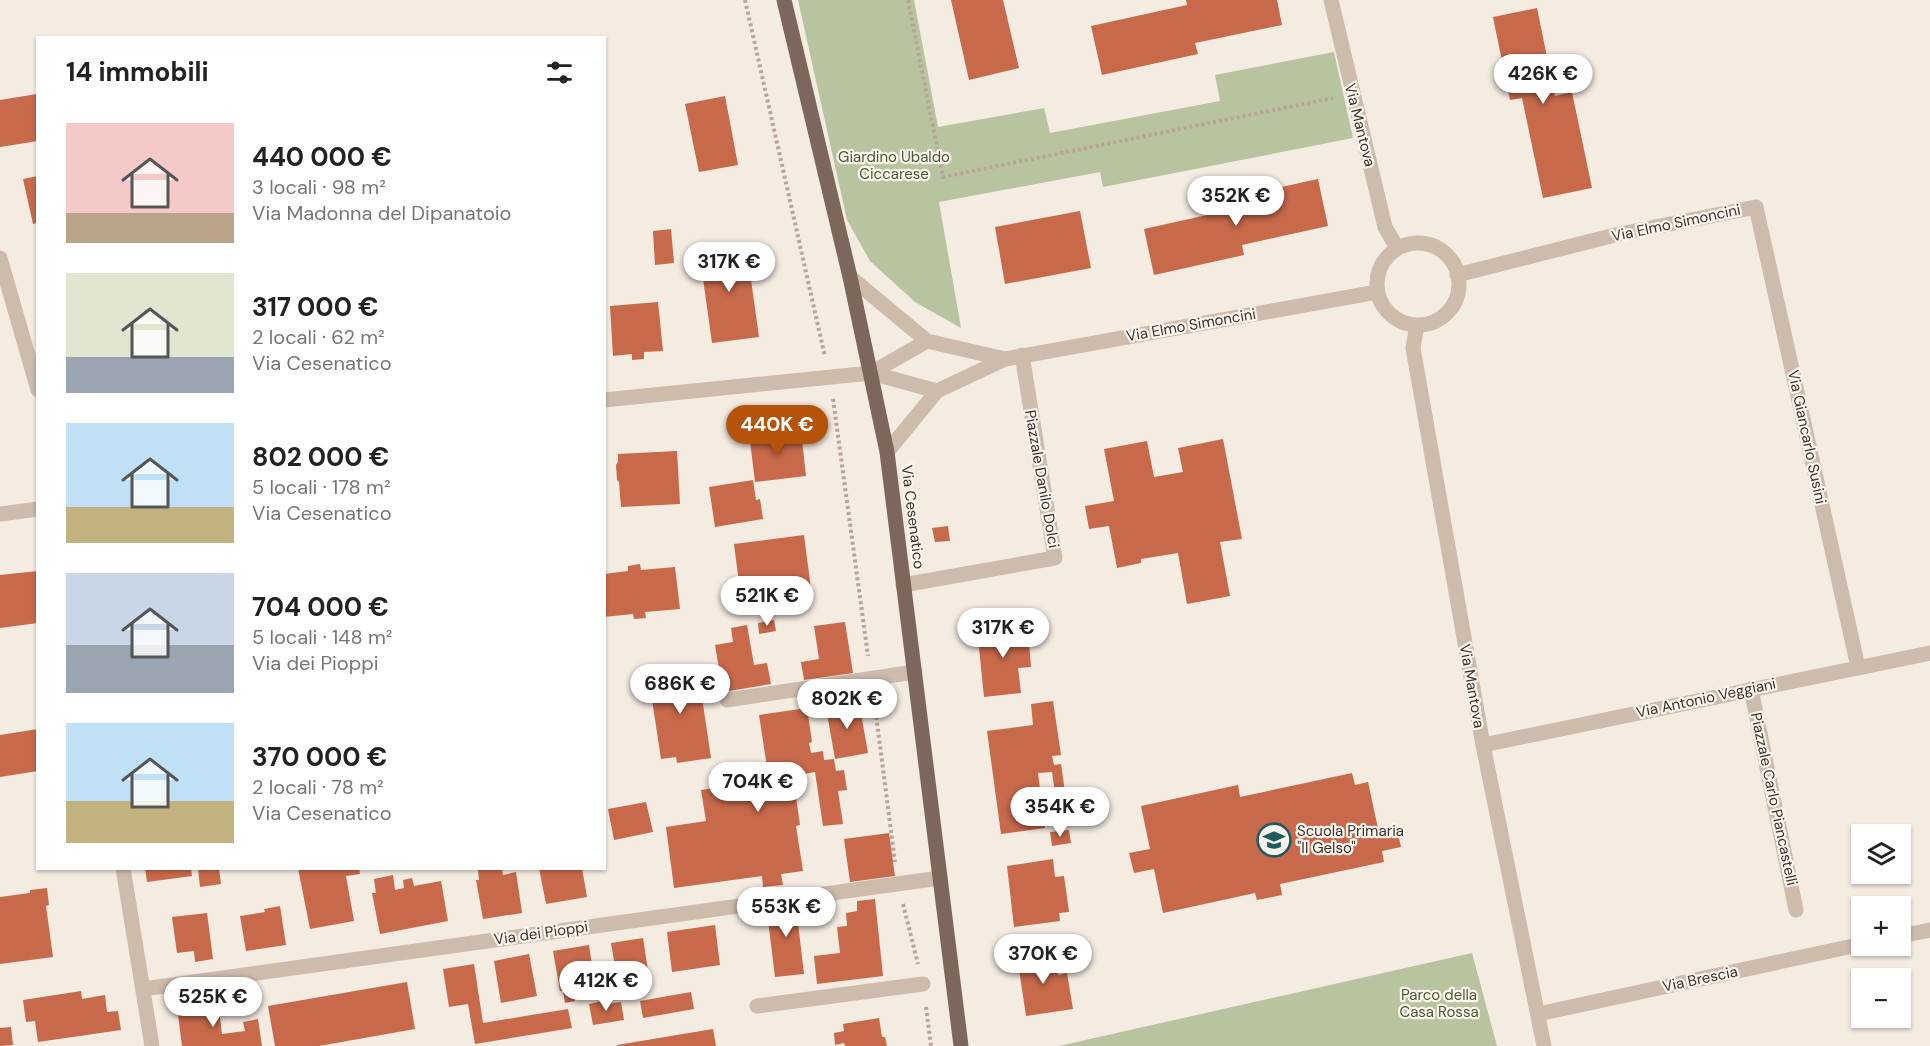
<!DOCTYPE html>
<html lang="it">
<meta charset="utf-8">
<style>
body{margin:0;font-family:"DM Sans",sans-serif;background:#f2f2f2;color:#222;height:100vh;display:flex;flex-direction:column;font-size:22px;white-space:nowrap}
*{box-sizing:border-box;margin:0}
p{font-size:20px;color:#767676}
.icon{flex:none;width:33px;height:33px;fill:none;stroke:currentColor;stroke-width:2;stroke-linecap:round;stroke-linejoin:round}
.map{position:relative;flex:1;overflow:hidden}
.panel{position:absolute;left:36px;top:36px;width:570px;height:834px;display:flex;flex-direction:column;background:#fff;border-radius:0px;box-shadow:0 2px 4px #0004}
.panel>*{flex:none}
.tools{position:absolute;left:1851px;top:824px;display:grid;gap:12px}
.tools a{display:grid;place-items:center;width:60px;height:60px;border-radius:0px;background:#fff;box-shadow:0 2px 4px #0004;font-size:30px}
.price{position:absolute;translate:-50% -51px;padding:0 14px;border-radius:21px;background:#fff;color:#222;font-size:20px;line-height:39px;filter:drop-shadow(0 2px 3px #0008)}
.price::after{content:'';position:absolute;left:50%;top:36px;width:18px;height:14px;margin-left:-9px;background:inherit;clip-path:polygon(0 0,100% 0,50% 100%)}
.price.on{background:#b45309;color:#fff}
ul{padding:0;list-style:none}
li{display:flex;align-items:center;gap:18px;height:150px;padding:0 30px}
li span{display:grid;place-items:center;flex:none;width:168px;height:120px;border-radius:0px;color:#555}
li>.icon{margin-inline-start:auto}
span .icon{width:72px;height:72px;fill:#fffc;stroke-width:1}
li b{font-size:26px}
h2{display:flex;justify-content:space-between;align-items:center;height:72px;padding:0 30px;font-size:26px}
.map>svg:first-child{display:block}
.green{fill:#b8c4a0}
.building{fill:#c8694b}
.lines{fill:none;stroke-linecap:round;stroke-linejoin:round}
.path{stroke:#b9a596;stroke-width:4;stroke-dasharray:3 3;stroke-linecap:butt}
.minor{stroke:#cdbbac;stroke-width:15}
.major{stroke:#7d675c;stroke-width:15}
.labels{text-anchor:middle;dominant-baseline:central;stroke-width:4.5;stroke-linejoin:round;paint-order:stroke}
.street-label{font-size:15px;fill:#3b302b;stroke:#fbf5ee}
.park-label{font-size:15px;fill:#4a5a2e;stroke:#fbf5ee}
.poi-label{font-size:15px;fill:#3b302b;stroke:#fbf5ee;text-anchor:start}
</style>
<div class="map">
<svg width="1930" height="1046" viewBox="0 0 1930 1046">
<rect width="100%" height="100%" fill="#f4ebe1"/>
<!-- green -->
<path class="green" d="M798 0H914L938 127 1044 108 1050 133 1220 101 1215 75 1334 52 1353 138 1103 187 1100 172 939 202 961 328 915 302 870 261 847 220Z
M1472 953 1497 1046H1059Z"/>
<!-- building -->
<path class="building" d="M951 0H1003L1019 68 969 80Z
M1186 0H1277L1282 25 1195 43 1198 54 1102 75 1091 26 1187 5Z
M1537 8 1555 96 1572 92 1592 188 1543 198 1522 98 1510 100 1493 17Z
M37 94 38 141 0 147V100Z
M725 96 738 165 699 172 685 104Z
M38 176V223L33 224 23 179Z
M1318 179 1328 226 1242 245 1244 255 1154 275 1144 229 1234 209 1231 198Z
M1080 211 1091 268 1005 284 995 227Z
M671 229 674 263 655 265 653 231Z
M746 244 759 337 712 343 700 257H702L700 248 717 245 718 248Z
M658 302 663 351 644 352V359L632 360V354L613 356 610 306Z
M766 431V435L801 431 806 476 755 482 749 433Z
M1223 439 1242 539 1220 542 1230 596 1187 604 1178 553 1141 559V563L1117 568 1109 526 1089 529 1085 506 1114 501 1104 449 1147 441 1154 477 1183 472 1178 448Z
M677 451 680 504 621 507 619 482 617 480 616 465 618 462V454Z
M753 480 756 500 760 499 763 519 715 527 709 487Z
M948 526 950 541 935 542 932 528Z
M804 535 811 589 741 599 734 544Z
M640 564 641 570 675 567 680 609 645 612 646 618 634 619 633 614 604 617V574L628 571V566Z
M38 571V623L0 628V575Z
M774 620 776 631 759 634 758 623Z
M845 622 853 673 804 680 801 662 819 659 814 626Z
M1014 624V632L1028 631 1031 667 1018 668 1021 693 984 697 977 628Z
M747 625 754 665 767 663 771 684 723 692 715 645 733 642 731 628Z
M697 664 711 758 677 763 676 757 661 759 649 680 665 678 663 669Z
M1053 701 1061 755 1052 756 1054 765 1061 764 1065 792 1055 793 1052 772 1038 773 1045 828 1001 834 987 731 1033 725 1031 704Z
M859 702 868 753 835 759 826 708Z
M807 708 812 742 809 743 811 753 823 751 824 760 834 759 836 771 844 770 847 790 838 791 843 824 823 826 815 772 793 776 800 825 796 826 803 871 781 874 783 885 763 887 762 876 674 888 666 827 706 821 701 790 769 780 759 715Z
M38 729V771L0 777V735Z
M1352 773 1355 785 1368 782 1379 833 1397 829 1401 847 1382 851 1384 862 1280 884 1282 895 1257 900 1255 893 1163 913 1154 869 1134 873 1129 853 1150 849 1141 806 1238 785 1240 797Z
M646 802 653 832 614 840 608 809Z
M1069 830 1071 843 1052 846 1050 832Z
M889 833 895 876 850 882 844 839Z
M1053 859 1055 877 1064 876 1069 912 1059 913 1060 921 1014 927 1007 866Z
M145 868H191L192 876 147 882Z
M198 868H219L221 884 200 887Z
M298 868H359L360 874 346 876 354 921 310 929Z
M487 868H502L503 875 516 872 522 913 483 919 476 880H479L478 870Z
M539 868H582L587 897 546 904Z
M393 875 395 890 404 888 403 880 412 878 414 886 441 881 448 921 380 934 372 893H376L374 879Z
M47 888 49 905 46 906 53 957 0 964V897L30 893V890Z
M875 899 883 976 817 984 814 956 840 953 837 927 847 926 846 913 857 911V901Z
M799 900 802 922 798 923 804 974 775 977 766 904Z
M280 906 286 945 246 951 240 916 265 912 264 909Z
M207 913 213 959 195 962 194 951 177 953 172 917Z
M715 925 720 965 672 972 667 932Z
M643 938 649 977 636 979 638 987 619 990 611 943Z
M589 945 595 985 573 989 575 1001 565 1003 563 991H560L553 951Z
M1054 951 1058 975 1067 973 1073 1009 1026 1016 1017 956Z
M529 954 537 996 501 1003 494 961Z
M474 964 483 1023 568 1009 572 1028 475 1044 468 1004 449 1007 443 969Z
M407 982 415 1029 319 1046H275L268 1006Z
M81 991 82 999 105 995 107 1012 118 1011 121 1030 38 1042 35 1021 26 1022 23 1000Z
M691 992 694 1009 643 1018 640 1001Z
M607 1000V1004L621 1002 624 1020 593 1025 589 1004Z
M218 1002 222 1034 245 1031 243 1022 258 1019 262 1046H182L177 1007Z
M879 1018 882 1037H885L887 1046H845L844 1043 835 1045 834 1033 844 1031 843 1024Z
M11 1027 13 1045 0 1046V1028Z
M713 1029 716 1046H617V1045Z"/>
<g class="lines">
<!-- path -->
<path class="path" d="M745 0 825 357
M908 0 943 177 1333 98
M833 399 868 656
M874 699 895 862
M903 904 918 964
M926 1007 931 1046"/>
<!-- minor -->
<path class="minor" d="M1331 0 1385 227 1397 248
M1377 284a41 41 0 1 1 82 0a41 41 0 1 1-82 0Z
M0 258 38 390
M1457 275 1615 235 1756 207 1858 667
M850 277 927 341 1005 359
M1417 325 1413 348 1483 745 1544 1046
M871 373 927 341
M604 400 871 373 937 391
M887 452 937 391 1005 359 1377 292
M0 514 38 509
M903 585 1055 558 1022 355
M1751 689 1796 910
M727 700 915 672
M1483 745 1930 653
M123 868 152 1046
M1900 936 1930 930
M143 989 940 878
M757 1006 923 984
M1538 1014 1862 944"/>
<!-- major -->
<path class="major" d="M784 0 850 277 887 452 961 1046"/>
</g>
<!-- icons -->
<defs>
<symbol id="school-ring" viewBox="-11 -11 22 22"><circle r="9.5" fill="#fbf5ee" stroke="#1f5a5e" stroke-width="1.5"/><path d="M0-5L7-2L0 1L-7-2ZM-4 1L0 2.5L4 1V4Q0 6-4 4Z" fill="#1f5a5e"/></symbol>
</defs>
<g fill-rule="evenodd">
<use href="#school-ring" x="1255" y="821" width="38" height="38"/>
</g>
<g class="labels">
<!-- street labels -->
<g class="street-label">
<text transform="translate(1360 125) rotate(76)">Via Mantova</text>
<text transform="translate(1676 223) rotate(-12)">Via Elmo Simoncini</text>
<text transform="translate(1191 325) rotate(-10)">Via Elmo Simoncini</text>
<text transform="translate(1807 437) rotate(78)">Via Giancarlo Susini</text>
<text transform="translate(1042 479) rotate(80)">Piazzale Danilo Dolci</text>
<text transform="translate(913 517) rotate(83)">Via Cesenatico</text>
<text transform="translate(1472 686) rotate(80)">Via Mantova</text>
<text transform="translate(1706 698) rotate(-12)">Via Antonio Veggiani</text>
<text transform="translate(1774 799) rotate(78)">Piazzale Carlo Piancastelli</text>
<text transform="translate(541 933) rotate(-8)">Via dei Pioppi</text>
<text transform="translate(1700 979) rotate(-12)">Via Brescia</text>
</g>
<!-- park labels -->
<g class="park-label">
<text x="894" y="157">Giardino Ubaldo<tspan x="894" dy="17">Ciccarese</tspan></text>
<text x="1439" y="995">Parco della<tspan x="1439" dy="17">Casa Rossa</tspan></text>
</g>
<!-- poi labels -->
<g class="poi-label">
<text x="1297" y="831">Scuola Primaria<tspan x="1297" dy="17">"Il Gelso"</tspan></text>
</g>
</g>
</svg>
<div class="tools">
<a><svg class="icon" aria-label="layers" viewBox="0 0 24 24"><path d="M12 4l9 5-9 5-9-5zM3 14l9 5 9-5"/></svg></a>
<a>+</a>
<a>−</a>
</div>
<b class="price" style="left:1543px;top:105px">426K €</b>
<b class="price" style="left:1236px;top:227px">352K €</b>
<b class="price" style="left:729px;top:293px">317K €</b>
<b class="price on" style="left:777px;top:456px">440K €</b>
<b class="price" style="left:767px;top:627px">521K €</b>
<b class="price" style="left:1003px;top:659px">317K €</b>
<b class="price" style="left:680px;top:715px">686K €</b>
<b class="price" style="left:847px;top:730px">802K €</b>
<b class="price" style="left:758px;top:813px">704K €</b>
<b class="price" style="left:1060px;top:838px">354K €</b>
<b class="price" style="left:786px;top:938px">553K €</b>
<b class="price" style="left:1043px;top:985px">370K €</b>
<b class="price" style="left:606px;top:1012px">412K €</b>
<b class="price" style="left:213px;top:1028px">525K €</b>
<section class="panel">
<h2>14 immobili<svg class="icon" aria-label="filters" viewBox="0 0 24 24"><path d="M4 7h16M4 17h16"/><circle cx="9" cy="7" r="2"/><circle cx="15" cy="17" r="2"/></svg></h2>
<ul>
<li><span style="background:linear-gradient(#f6c9c9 75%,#b9a48a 0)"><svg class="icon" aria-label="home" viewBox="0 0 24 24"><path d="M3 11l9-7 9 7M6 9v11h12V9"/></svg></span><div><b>440 000 €</b><p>3 locali · 98 m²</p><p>Via Madonna del Dipanatoio</p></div></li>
<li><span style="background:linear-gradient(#dfe7d0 70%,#9aa5b1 0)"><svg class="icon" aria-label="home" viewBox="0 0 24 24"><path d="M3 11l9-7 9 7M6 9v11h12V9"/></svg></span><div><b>317 000 €</b><p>2 locali · 62 m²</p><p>Via Cesenatico</p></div></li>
<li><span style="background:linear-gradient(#bfe0f5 70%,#c2b280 0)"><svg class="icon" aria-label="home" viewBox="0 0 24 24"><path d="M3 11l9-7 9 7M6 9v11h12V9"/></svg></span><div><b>802 000 €</b><p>5 locali · 178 m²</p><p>Via Cesenatico</p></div></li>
<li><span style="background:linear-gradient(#c9d6e8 60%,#9aa5b1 0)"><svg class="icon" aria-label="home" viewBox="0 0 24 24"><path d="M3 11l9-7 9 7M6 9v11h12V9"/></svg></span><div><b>704 000 €</b><p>5 locali · 148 m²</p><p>Via dei Pioppi</p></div></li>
<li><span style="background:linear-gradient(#bfe0f5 65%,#c2b280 0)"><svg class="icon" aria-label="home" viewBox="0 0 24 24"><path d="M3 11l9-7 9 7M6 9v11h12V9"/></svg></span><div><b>370 000 €</b><p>2 locali · 78 m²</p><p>Via Cesenatico</p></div></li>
</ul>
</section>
</div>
